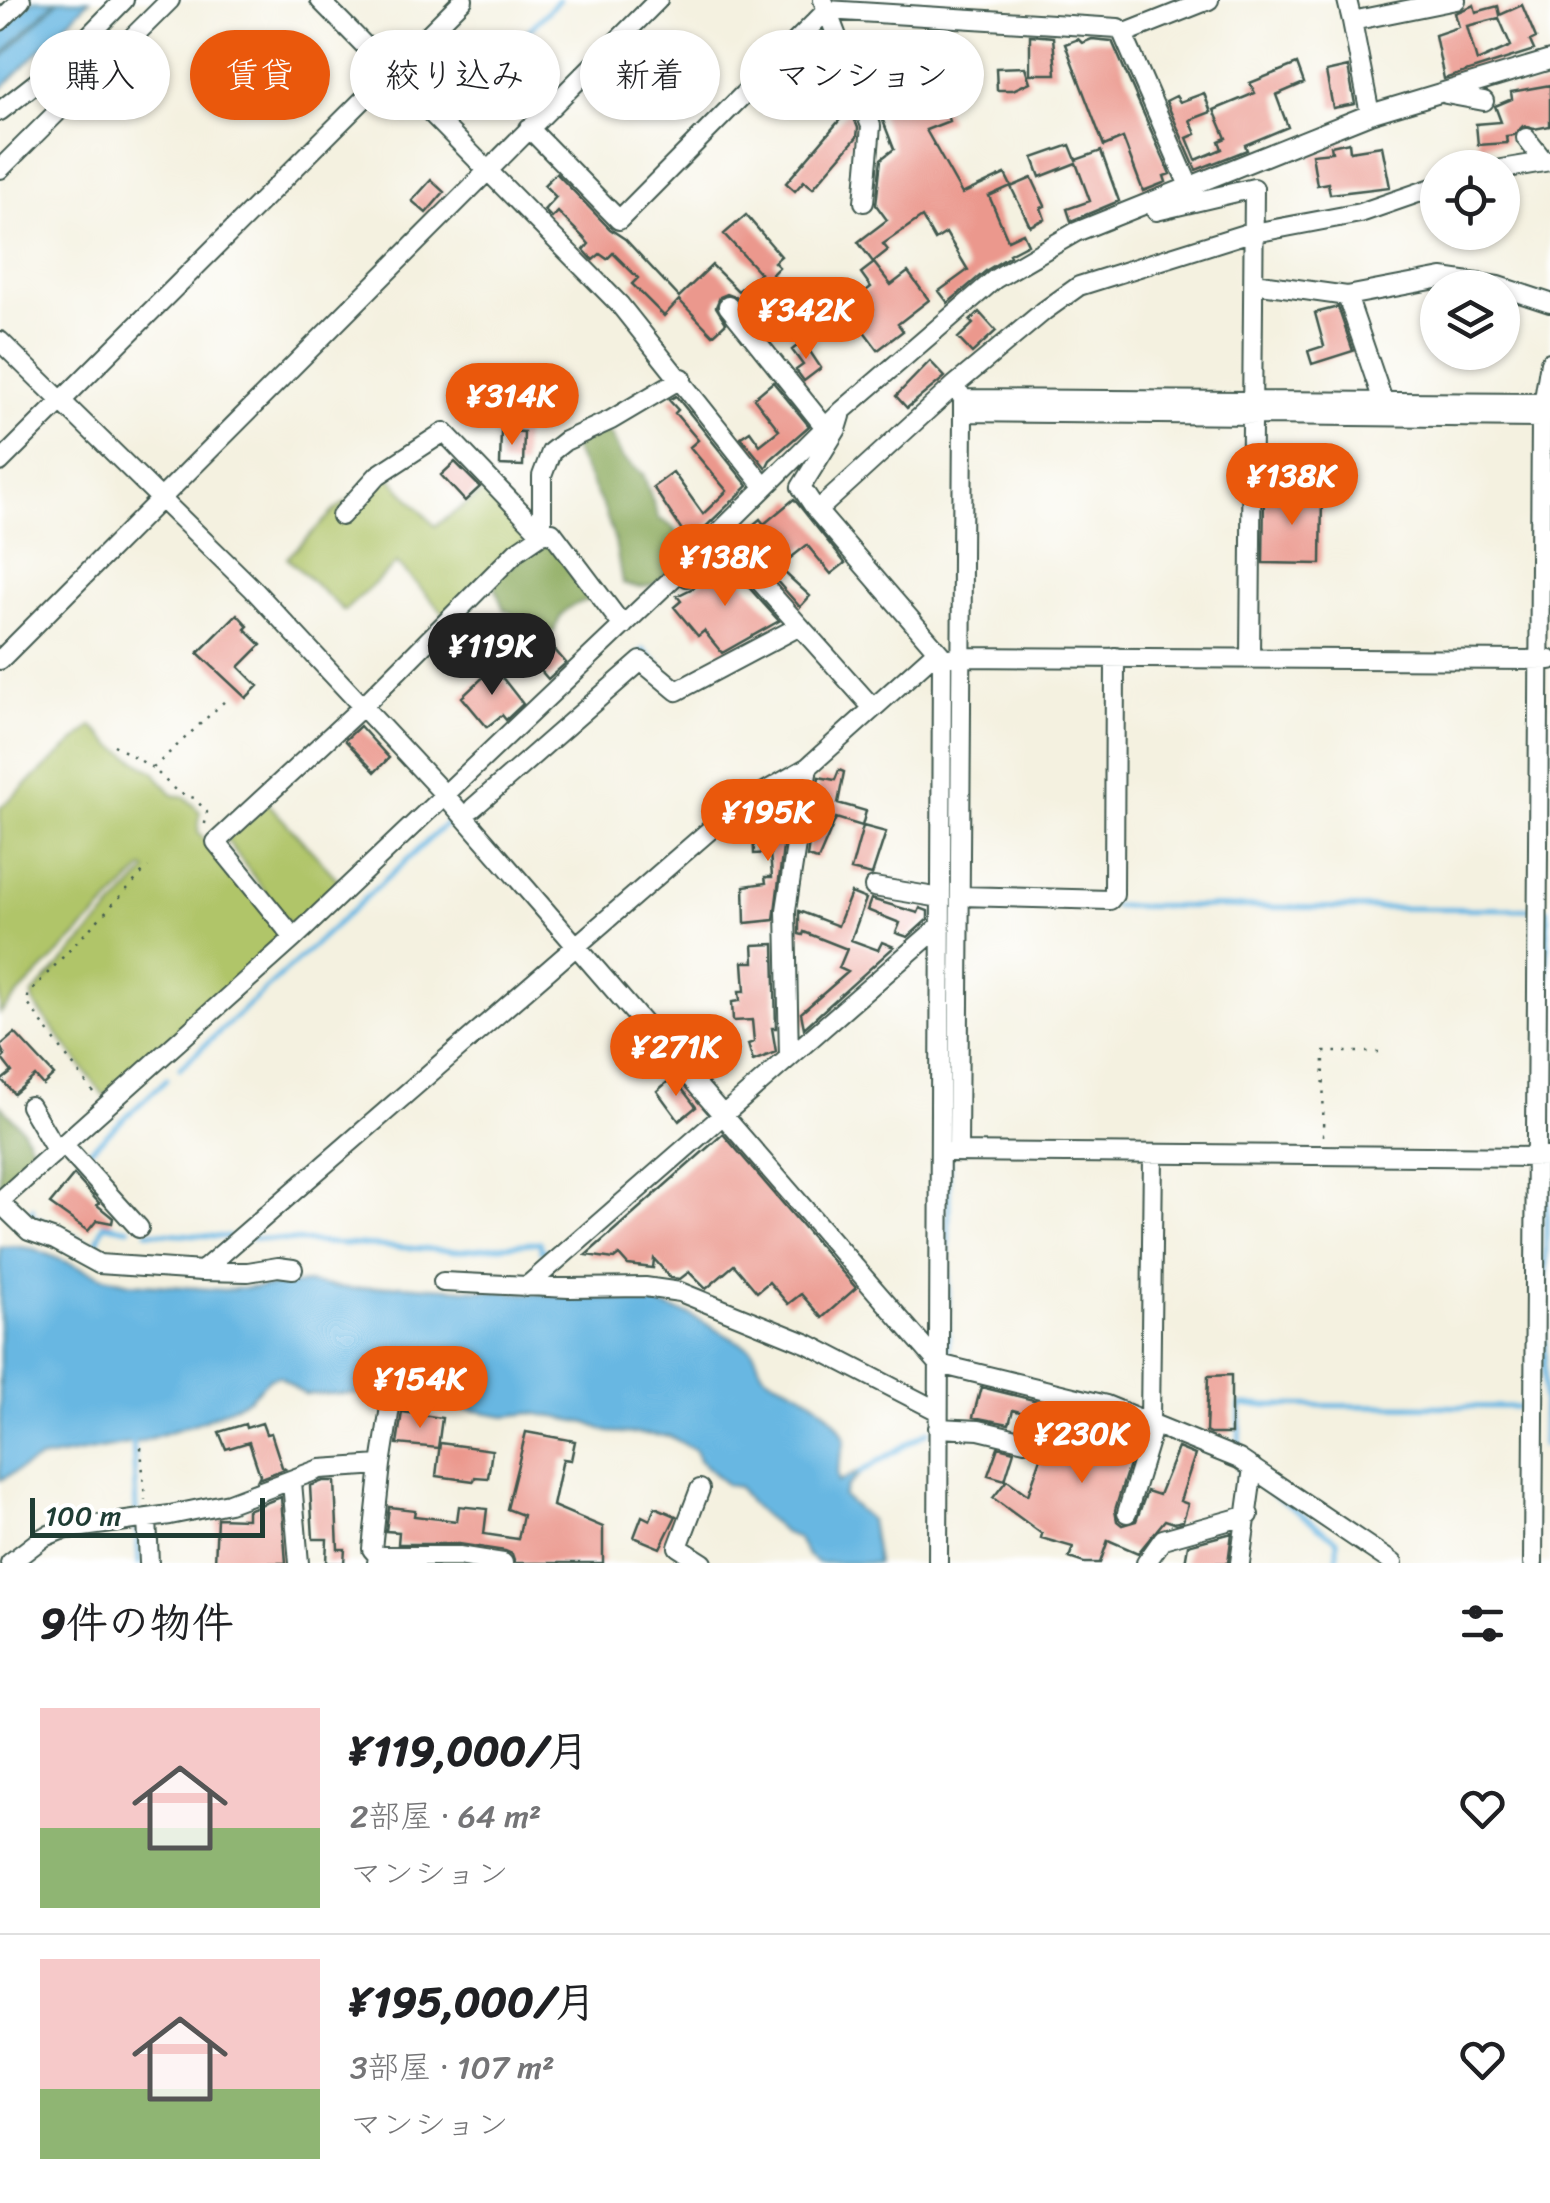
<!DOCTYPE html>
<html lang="ja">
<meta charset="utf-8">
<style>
body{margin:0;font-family:Sriracha,"Klee One",sans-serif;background:#f2f2f2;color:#202124;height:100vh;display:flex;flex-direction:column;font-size:38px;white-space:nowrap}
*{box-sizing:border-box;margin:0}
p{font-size:32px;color:#757577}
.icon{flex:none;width:55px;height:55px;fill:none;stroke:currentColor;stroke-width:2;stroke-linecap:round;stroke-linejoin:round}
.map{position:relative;height:1563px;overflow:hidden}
.side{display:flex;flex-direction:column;background:#fff;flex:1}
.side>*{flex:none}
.top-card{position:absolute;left:30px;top:30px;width:1000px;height:90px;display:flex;gap:20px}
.fabs{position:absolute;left:1420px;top:150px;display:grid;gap:20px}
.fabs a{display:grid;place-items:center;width:100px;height:100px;border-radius:50%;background:#fff;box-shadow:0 2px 8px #0004;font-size:50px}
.scale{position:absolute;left:30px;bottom:25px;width:235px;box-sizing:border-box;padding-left:10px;border:5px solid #1f3d34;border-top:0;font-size:28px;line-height:35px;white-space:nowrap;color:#1f3d34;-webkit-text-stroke:8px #fff;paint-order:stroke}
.price{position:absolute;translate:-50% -85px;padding:0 22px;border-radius:35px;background:#ea580c;color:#fff;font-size:32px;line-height:65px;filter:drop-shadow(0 2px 5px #0008)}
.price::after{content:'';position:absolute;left:50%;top:60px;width:30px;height:22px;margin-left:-15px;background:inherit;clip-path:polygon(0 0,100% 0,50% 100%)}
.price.current{background:#222;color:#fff}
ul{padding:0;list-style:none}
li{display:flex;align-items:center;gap:30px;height:250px;padding:0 40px}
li+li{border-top:2px solid #e0e0e0}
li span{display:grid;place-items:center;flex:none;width:280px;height:200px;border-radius:0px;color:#555}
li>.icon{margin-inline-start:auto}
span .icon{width:120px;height:120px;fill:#fffc;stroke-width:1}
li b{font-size:42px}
h2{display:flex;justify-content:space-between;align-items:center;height:120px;padding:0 40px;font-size:42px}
.pill{padding:0 35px;border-radius:45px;background:#fff;box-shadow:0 2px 8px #0004;font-size:35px;line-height:90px}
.pill.current{background:#ea580c;color:#fff}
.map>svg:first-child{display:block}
.green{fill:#b0c569;stroke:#68814e;stroke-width:2.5}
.forest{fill:#8caa5d;stroke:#567448;stroke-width:2.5}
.water{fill:#67b7e2;stroke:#437a8b;stroke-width:2.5}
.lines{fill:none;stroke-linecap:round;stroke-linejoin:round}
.stream{stroke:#67b7e2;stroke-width:5}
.building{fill:#eb988d;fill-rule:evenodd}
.minor-casing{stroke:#3f584e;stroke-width:22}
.path{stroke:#3f584e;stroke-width:2.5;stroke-dasharray:2.5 8;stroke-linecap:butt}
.minor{stroke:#fff;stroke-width:18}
</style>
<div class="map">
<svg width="1550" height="1563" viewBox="0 0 1550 1563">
<rect width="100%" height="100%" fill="#fff"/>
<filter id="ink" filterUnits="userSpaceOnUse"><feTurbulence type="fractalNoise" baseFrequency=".01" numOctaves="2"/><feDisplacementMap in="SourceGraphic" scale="20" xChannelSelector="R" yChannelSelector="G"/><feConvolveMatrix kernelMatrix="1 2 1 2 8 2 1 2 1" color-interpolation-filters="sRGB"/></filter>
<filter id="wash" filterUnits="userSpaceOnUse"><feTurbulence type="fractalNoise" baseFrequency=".0048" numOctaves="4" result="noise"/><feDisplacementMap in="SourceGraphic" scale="40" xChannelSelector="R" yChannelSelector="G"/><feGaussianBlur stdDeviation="2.25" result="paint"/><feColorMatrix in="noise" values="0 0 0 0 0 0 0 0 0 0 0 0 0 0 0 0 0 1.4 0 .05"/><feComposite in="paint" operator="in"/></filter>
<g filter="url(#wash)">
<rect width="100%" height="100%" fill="#f4f1e0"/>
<!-- green -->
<path class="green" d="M386 473 435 526 491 487 535 533 447 617 397 563 344 611 287 558 335 510Z
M92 726 112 745 154 772 173 795 185 797 200 812 198 832 283 930V939L104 1096 33 1002V994L147 871 144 868 0 1013V808Z
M266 801 341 883 295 926 288 923 225 838Z"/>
<!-- forest -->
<path class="forest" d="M600 432 610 433 623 459 643 474 659 519C673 524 684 538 685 553 663 576 656 596 622 583L615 541 604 509 571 444Z
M551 537 597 597C572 607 563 603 554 632L536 634 510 612 504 610 495 588 496 577Z
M0 1105 22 1128 37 1157 0 1191Z"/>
<!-- water -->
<path class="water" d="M33 0H56L0 57V33Z
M59 0H90L0 90V60Z
M14 1246 34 1249 101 1276 129 1283 225 1290 308 1283 353 1289 400 1285 646 1301 690 1315 751 1349C759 1357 757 1368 766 1375 775 1382 786 1384 795 1389 814 1399 839 1419 845 1440L837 1473 838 1482 865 1469 847 1487 843 1496 870 1520 877 1563H818L807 1555 797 1538 783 1532 749 1502 739 1487 727 1485 699 1460 695 1450 669 1436 609 1432 587 1423 533 1413 506 1416 375 1394H304L279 1376 270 1378 249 1399 202 1421 139 1442 38 1460 0 1480V1247Z"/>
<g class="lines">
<!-- stream -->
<path class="stream" d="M445 114 559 0
M1477 168 1502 161
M639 655 644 650 660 666
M1114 906 1531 909
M180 1068 447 823
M1545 1148 1547 909
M81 1158 167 1079
M33 1209 29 1215 95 1247 104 1224 129 1229
M147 1232 229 1237
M250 1238 456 1251 540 1242 541 1251H558
M948 1356 949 1160
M133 1439 136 1511
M1543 1445 1547 1163
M1239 1446 1240 1405 1524 1407
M859 1473 929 1431
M1261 1486 1337 1540V1563
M1239 1506 1240 1469
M137 1527 139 1563"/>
</g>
<g id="blocks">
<!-- building -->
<path class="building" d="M1474 5 1476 12 1498 6 1500 15 1522 5 1536 38 1530 41 1534 50 1444 79 1435 35 1459 27 1455 13ZM1499 18 1511 46 1477 61 1467 26Z
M927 29 945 76 934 81 949 121 926 130 962 194 1005 174 1011 186 989 196 1008 240 1023 233 1028 244 1009 254 1010 256 987 270 948 303 939 291 968 270 946 233 935 240 922 217 883 244 888 250 873 262 858 242 887 220 876 205 881 159 894 149 858 56Z
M1030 35 1053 37 1056 74H1030Z
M1078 39 1082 43 1092 39 1112 41 1170 174 1164 176 1166 182 1143 191 1123 138 1104 146 1065 44Z
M1297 64 1304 83 1276 95 1288 127 1245 145 1247 150 1196 170 1166 101 1176 96 1180 102 1204 93 1211 112 1190 120 1196 134 1187 138 1196 160 1222 149 1219 141 1226 138 1214 110 1255 93 1250 83Z
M1025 67 1030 82 1013 90H997L996 68Z
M1348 67 1355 104 1333 108 1326 72Z
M1550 85V126L1534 129 1523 126 1514 135 1506 136 1507 143 1478 145 1476 124 1501 122 1495 106 1512 99 1511 92Z
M850 108 858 128 857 137 813 188 804 181 795 191 786 183Z
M1349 142 1350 151 1382 146 1390 187 1330 194 1328 183 1317 185 1312 154 1332 152 1331 146Z
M1070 145 1076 160 1101 151 1119 201 1071 221 1067 209 1090 201 1076 163 1040 177 1033 158Z
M556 173 610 229 625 239 679 297 712 265 738 291 760 273 724 234 746 215 781 256 774 262 779 267 772 274 779 282 752 305 766 321 760 326 738 298 727 294 720 297 716 307 726 323 713 335 679 300 664 316 632 284 638 278 613 253 607 259 600 254 593 260 584 250 589 244 583 237 558 212 552 218 544 210 556 197 544 185Z
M1032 178 1045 206 1041 208 1045 219 1030 226 1011 187Z
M431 180 444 192 426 213 412 201Z
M874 263 891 285 908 272 929 300 898 324 903 331 878 350 863 330 859 333 850 321 853 318 845 307 871 287 861 273Z
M1338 307 1353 351 1312 364 1308 351 1324 346 1315 313Z
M979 312 996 331 972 353 958 338 973 324 970 321Z
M803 341 821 368 804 381 796 370 803 365 792 350Z
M930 361 945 377 907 408 896 396Z
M773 382 809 426 770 460 766 468 741 437 750 431 760 445 779 430 754 398Z
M676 396 748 486 690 542 653 487 673 472 703 514 727 491 690 447 698 440 675 413 678 410 669 400Z
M501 431 524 432 523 466 500 465Z
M455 462 480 487 465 501 441 475Z
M1264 493 1322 494 1321 564 1263 563Z
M794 499 845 563 831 574 807 545 788 560 783 568 784 572 810 596 800 607 741 541 745 538 742 534 760 519 764 524Z
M726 562 779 621 722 653 704 631 698 636 674 607 681 601 677 596 695 587Z
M237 614 248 626 245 629 261 645 239 667 258 686 246 698 198 653Z
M542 635 566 663 548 679 524 651Z
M494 667 523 704 506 720 502 715 487 727 462 697Z
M360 726 389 758 375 772 345 740Z
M839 770 844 772 838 803 866 811 862 826 836 818 818 860 807 857 809 843 828 796 816 795 819 777 835 780Z
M790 791 774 920 745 923 744 886 766 883 765 877H772L770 853 754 854 753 825 771 823 769 806 777 805 776 799Z
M863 826 886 832 872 875 851 870Z
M851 893 866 899 851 940 878 950 882 942 894 947 804 1028 801 1013 848 972 839 968 847 949 804 932 803 935 799 934V911L838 926Z
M871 899 918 913 920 908 928 911V919L908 937 896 933 900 923 867 910Z
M774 944 776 1028H772L776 1052 753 1061 748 1044 754 1042 752 1020 733 1021 732 1002 740 1001 739 991H745L743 962H754L753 945Z
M15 1033 54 1075 43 1085 35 1076 14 1094 2 1080 12 1072 2 1059 5 1056 0 1046Z
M673 1077 696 1107 679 1121 657 1091Z
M723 1134 856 1288 822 1318 801 1294 788 1304 769 1282 757 1292 734 1265 706 1289 689 1272 680 1279 671 1278 654 1259 653 1268 628 1265 619 1255 614 1259 586 1255Z
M74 1175 99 1203 97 1205 113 1218 112 1223 97 1220 88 1231 50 1204Z
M1231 1375V1434H1210L1206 1432 1208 1376Z
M981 1387 1078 1411 1071 1447 1103 1457 1105 1451 1131 1458 1115 1510 1117 1521 1122 1525 1136 1521 1147 1491 1159 1495 1178 1448 1195 1455 1180 1501 1188 1504 1183 1521 1174 1523 1165 1520 1138 1553 1108 1540 1100 1563H1084L1069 1558 1073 1547 1041 1538 1042 1534 993 1498 1007 1480 1028 1495 1050 1432 1043 1430 1046 1419 1013 1410 1009 1424 973 1417Z
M402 1412 442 1418 438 1448 397 1444Z
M262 1423 266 1434 271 1433 282 1467 285 1469 258 1479 260 1475 249 1442 226 1449 219 1432 245 1424 246 1428Z
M526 1432 575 1441 571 1460 563 1459 553 1506 603 1527V1563H515L512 1554 505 1551 459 1544H398L399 1532 386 1531 389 1507 415 1510 414 1516 457 1521 459 1506 487 1509 484 1534 518 1539 523 1515 507 1509Z
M440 1443 492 1450 488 1478 475 1477 474 1481 436 1476Z
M998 1447 1014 1451 1005 1480 988 1475Z
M323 1481H335L338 1549H345L344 1563H326L327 1539H313L310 1486Z
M281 1497 286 1563H215L217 1518 247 1519V1510Z
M655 1507 676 1516 660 1548 634 1537 642 1516 650 1520Z
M1232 1533 1228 1563H1185L1188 1545Z"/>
</g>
</g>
<g filter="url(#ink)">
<use href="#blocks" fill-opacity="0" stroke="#3f584e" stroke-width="2.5"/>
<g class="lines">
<defs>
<path id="minor" d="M320 0 620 305 764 486
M823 0 871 126 864 202
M1347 0 1352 21 1456 0
M0 21 21 0
M1352 21 1370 114
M1123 34 1209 0
M1446 94 1484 101
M0 111 64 61 124 0
M529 128 619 220 827 10 1118 28 1123 34 1189 186
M1526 138 1544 161
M0 169 170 0
M1502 169 1550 161
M1155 202 1156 211 1254 188 1250 658
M1254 233 1360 213 1438 186
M1254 283 1347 296 1442 278 1498 286 1550 303
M1347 296 1383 401
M728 306 825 427
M0 341 253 589 445 795 939 1364 1106 1405 1239 1459 1393 1563
M955 385 963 399V412L958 1152
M963 399 1543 403
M963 412 1541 418
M841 416 837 429 801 487 817 511 942 656 938 1563
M0 462 463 0
M817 511 955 385 1044 311 1079 286 1254 231
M341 516 378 475 444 432 542 534 552 532 623 626
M687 577 721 550 731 549 872 707
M953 657 1550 660
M0 660 658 0
M473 808 641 661 677 691 798 627
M874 887 941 898
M960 896 1110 900 1114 895 1115 657
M294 938 216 842 362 707 517 551 542 534V476L551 452 565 441 611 420 682 378
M789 1057 786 910 808 767
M30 1106 56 1150
M63 1144 139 1228
M950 1152 1550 1157
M0 1201 294 938 673 578 843 410 995 279 1076 232 1370 114 1550 60
M0 1203 29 1231 55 1240 99 1264 202 1271 248 1272 278 1267 293 1269
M202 1271 733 810 808 767 937 651
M443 1282 569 1288 645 1287 680 1292 808 1344 938 1411
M526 1287 941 925
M1150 1423 1153 1154
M938 1428 979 1430 1025 1441
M381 1465 390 1407
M292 1482 299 1563
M700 1489 678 1547 703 1563
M1127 1513 1154 1424
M147 1518 149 1563
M378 1556H459L503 1563
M10 1563 44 1537 61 1530 170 1515 229 1503 320 1469 381 1465 372 1549 378 1556 377 1563
M1146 1563 1163 1539 1249 1515
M1240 1563 1253 1468
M1533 1563 1541 418 1550 362"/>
</defs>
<!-- minor casing -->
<use href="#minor" class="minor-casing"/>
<!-- path -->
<path class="path" d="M114 745 153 768 177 792 194 798 207 812 204 829
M153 768 228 698
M93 1092 28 1004V994L148 867
M1323 1136 1324 1052H1383
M141 1447 145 1500"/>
<!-- minor -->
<use href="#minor" class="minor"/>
</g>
</g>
</svg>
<div class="fabs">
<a><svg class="icon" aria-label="locate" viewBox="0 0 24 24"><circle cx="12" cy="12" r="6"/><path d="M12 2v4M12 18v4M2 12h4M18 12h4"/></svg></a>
<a><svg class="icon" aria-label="layers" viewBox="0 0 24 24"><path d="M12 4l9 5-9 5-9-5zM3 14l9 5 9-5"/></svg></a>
</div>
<div class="scale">100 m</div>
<b class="price" style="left:806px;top:362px">¥342K</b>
<b class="price" style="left:512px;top:448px">¥314K</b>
<b class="price" style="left:1292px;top:528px">¥138K</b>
<b class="price" style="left:725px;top:609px">¥138K</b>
<b class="price current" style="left:492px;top:698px">¥119K</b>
<b class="price" style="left:768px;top:864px">¥195K</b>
<b class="price" style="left:676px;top:1099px">¥271K</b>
<b class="price" style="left:420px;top:1431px">¥154K</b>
<b class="price" style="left:1082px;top:1486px">¥230K</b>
<div class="top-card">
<a class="pill">購入</a>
<a class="pill current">賃貸</a>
<a class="pill">絞り込み</a>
<a class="pill">新着</a>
<a class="pill">マンション</a>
</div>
</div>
<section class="side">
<h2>9件の物件<svg class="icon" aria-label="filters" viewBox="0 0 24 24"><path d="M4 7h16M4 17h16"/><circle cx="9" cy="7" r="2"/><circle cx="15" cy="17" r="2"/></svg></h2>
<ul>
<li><span style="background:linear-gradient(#f6c9c9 60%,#8fb573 0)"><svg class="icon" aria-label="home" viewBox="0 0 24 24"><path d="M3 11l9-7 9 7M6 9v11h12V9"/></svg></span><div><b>¥119,000/月</b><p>2部屋 · 64 m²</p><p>マンション</p></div><svg class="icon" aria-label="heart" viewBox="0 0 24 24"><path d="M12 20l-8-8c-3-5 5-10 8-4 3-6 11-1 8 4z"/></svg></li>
<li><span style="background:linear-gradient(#f6c9c9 65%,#8fb573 0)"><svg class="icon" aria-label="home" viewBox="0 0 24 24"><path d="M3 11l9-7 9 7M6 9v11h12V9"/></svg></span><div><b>¥195,000/月</b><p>3部屋 · 107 m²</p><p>マンション</p></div><svg class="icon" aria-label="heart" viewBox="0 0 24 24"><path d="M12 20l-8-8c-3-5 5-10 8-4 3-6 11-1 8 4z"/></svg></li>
</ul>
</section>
